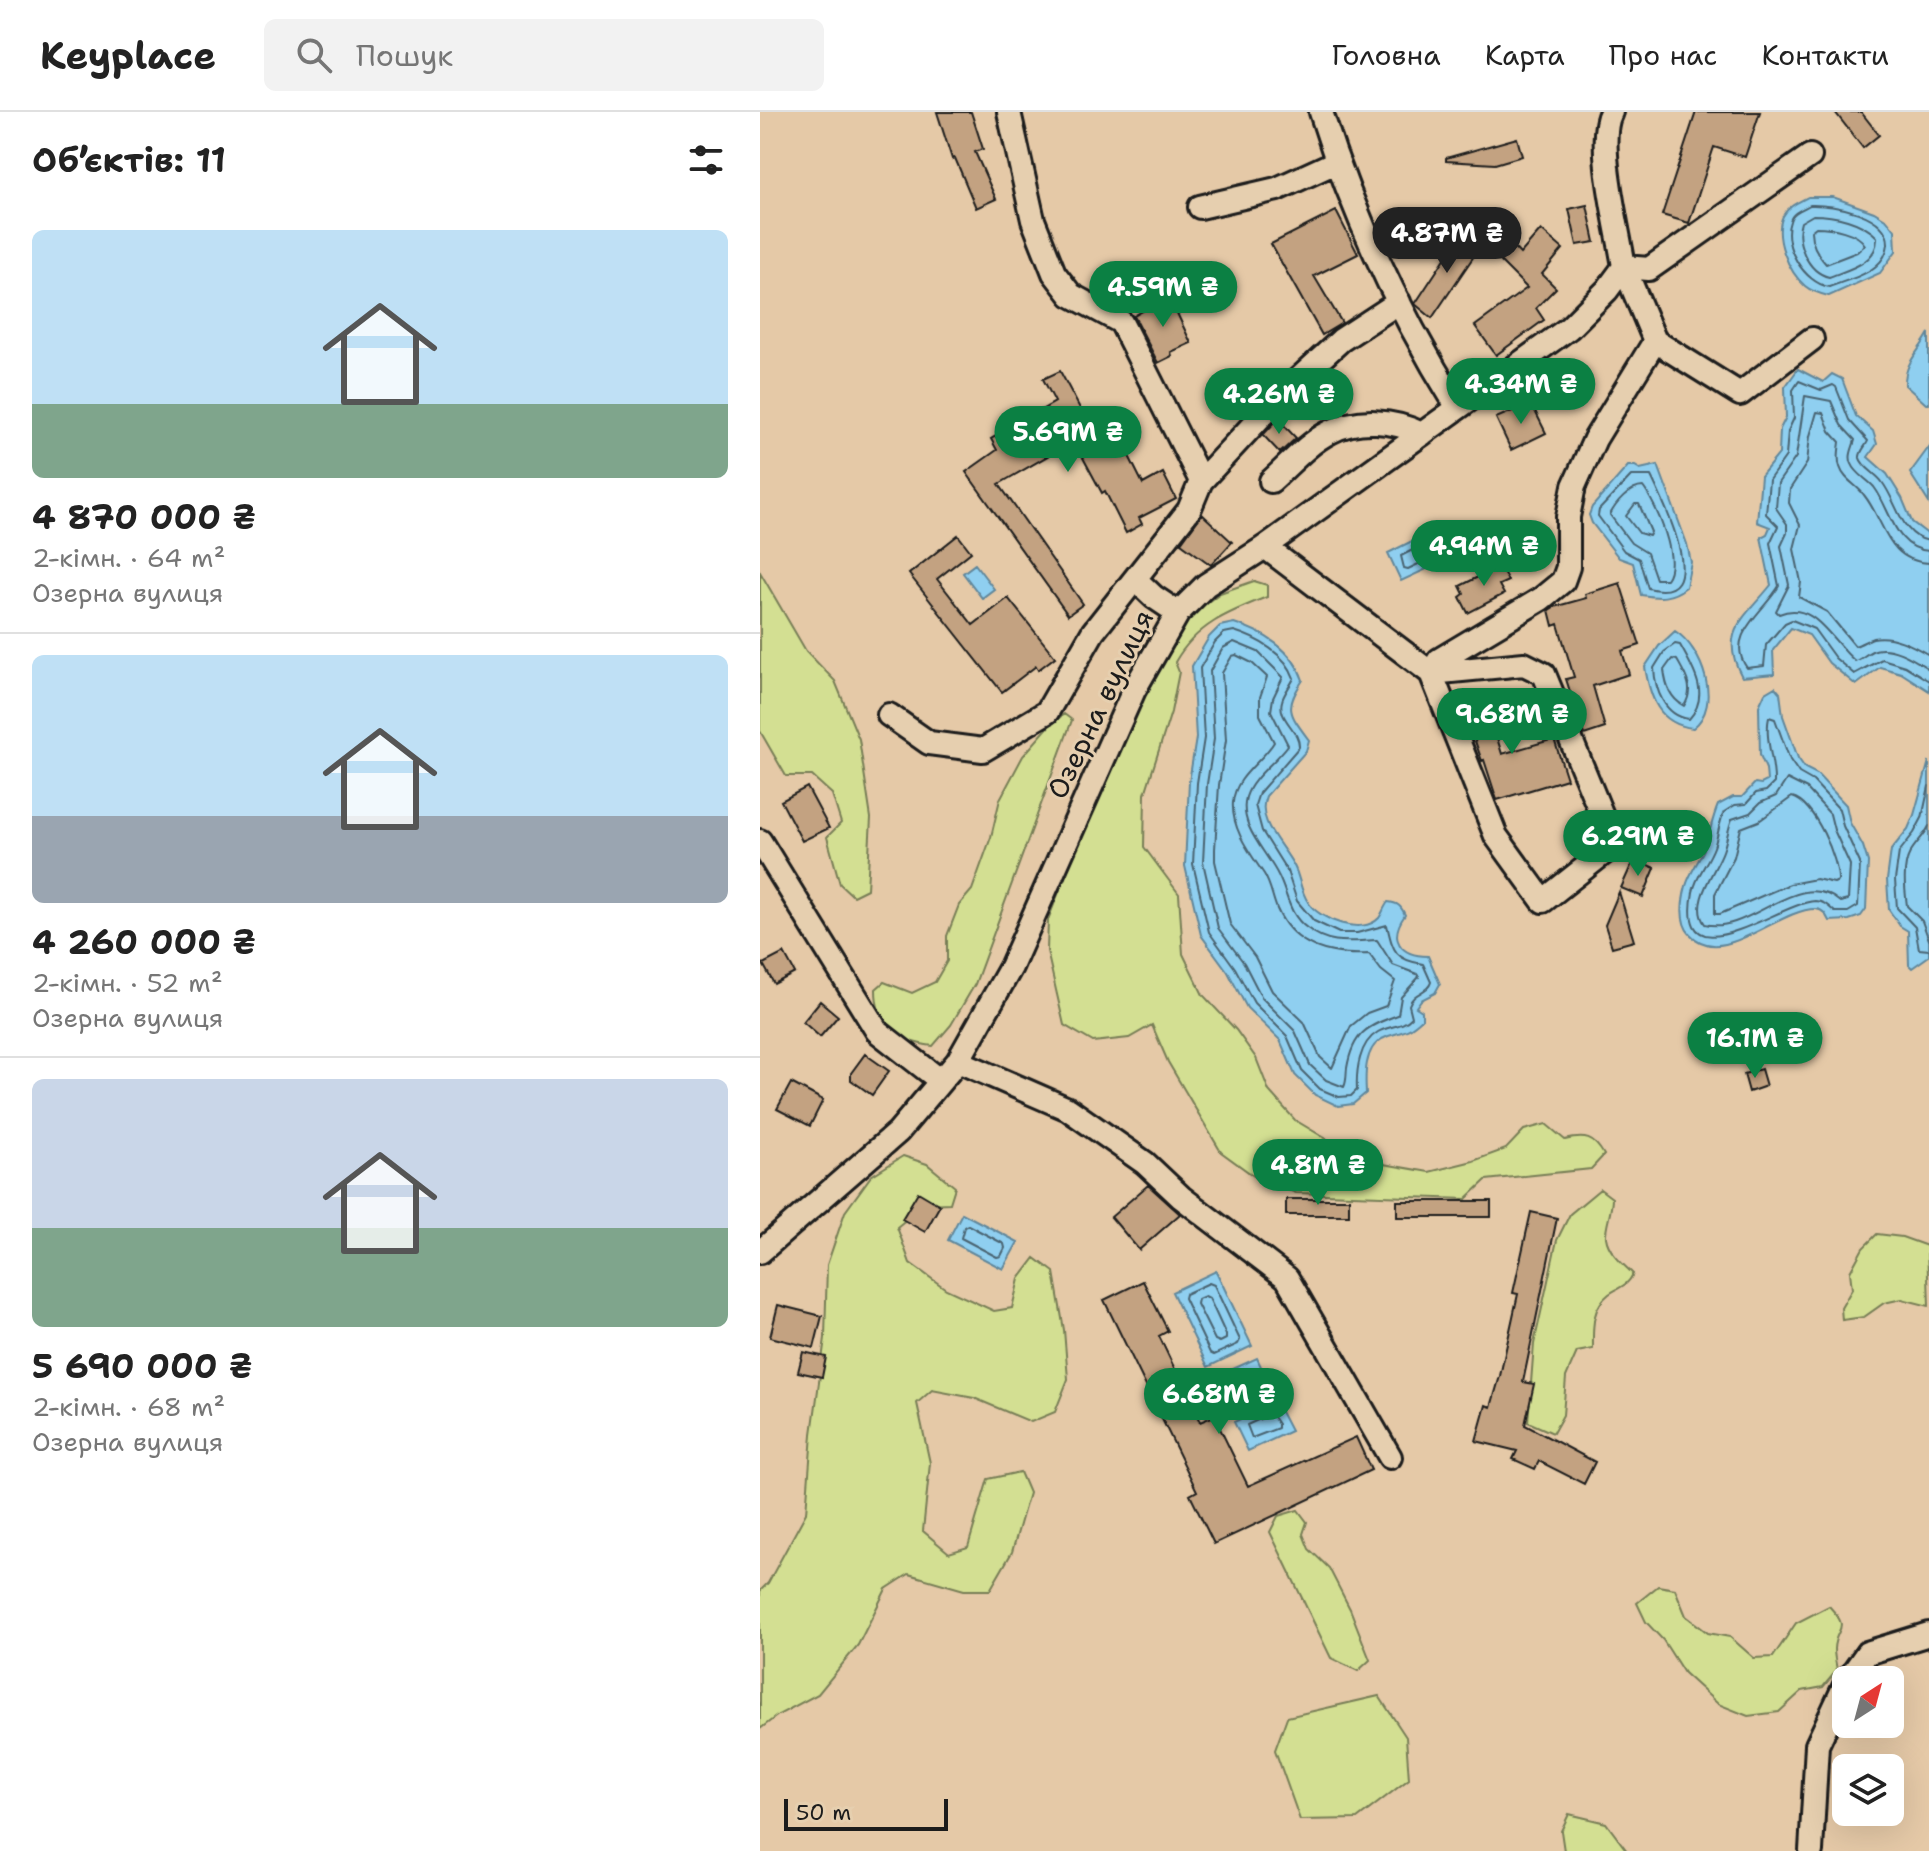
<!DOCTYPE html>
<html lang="uk">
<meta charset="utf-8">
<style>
body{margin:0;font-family:"Shantell Sans",sans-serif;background:#f2f2f2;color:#222;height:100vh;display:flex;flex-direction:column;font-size:30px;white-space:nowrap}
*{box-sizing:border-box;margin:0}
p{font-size:26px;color:#767676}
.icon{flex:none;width:44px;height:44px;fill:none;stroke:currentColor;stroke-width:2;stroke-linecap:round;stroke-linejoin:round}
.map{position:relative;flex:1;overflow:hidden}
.panel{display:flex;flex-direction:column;background:#fff;width:760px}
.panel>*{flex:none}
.needle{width:52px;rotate:36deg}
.tools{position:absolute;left:1072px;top:1554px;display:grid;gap:16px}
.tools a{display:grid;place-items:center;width:72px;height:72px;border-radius:12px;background:#fff;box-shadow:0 8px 32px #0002;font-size:40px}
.scale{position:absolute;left:24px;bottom:20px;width:164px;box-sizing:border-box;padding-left:8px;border:4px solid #1c1c1c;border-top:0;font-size:22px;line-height:28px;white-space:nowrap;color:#1c1c1c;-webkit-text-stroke:6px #e6cfaf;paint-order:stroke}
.price{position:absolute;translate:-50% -68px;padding:0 18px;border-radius:28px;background:#0b8043;color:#fff;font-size:26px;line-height:52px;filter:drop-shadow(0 2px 4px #0008)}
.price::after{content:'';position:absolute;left:50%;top:48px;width:24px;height:18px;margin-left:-12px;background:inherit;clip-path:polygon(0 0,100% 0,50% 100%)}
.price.active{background:#222;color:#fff}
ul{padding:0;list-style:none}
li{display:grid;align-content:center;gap:16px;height:424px;padding:0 32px}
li+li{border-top:2px solid #e0e0e0}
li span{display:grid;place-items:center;height:248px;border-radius:12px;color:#555}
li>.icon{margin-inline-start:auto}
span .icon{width:144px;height:144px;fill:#fffc;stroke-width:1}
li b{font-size:34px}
h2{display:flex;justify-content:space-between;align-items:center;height:96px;padding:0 32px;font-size:34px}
header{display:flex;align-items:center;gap:48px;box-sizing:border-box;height:112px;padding:0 40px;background:#fff;border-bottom:2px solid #e0e0e0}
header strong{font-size:38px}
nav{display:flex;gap:44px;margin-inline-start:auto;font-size:28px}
.search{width:560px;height:72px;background:#f2f2f2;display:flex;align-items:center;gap:20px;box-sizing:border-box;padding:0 28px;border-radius:12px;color:#767676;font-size:30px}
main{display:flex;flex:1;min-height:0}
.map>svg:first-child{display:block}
.green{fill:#d3df92;stroke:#787e57;stroke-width:2}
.water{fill:#8fcff0;stroke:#61879b;stroke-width:2}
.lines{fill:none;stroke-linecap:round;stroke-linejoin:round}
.shore{stroke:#4a6471;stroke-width:2}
.building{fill:#c3a281;stroke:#1c1c1c;stroke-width:2}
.minor-casing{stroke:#1c1c1c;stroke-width:28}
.minor{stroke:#e6cfaf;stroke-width:22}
.labels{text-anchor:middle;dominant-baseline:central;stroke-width:6;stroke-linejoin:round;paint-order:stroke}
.street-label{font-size:28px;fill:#1c1c1c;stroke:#e6cfaf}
</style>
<header>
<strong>Keyplace</strong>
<div class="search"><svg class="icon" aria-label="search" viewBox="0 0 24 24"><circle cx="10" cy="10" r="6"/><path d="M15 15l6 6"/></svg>Пошук</div>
<nav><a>Головна</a><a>Карта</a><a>Про нас</a><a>Контакти</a></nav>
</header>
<main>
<section class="panel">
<h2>Об’єктів: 11<svg class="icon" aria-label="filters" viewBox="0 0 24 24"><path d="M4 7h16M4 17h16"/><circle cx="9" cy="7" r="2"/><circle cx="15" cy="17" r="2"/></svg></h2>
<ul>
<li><span style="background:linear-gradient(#bfe0f5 70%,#7fa58c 0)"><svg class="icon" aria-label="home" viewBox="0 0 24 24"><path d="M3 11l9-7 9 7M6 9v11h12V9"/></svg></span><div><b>4 870 000 ₴</b><p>2-кімн. · 64 m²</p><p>Озерна вулиця</p></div></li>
<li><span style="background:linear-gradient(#bfe0f5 65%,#9aa5b1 0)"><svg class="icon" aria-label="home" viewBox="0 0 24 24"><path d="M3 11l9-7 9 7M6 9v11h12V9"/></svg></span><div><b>4 260 000 ₴</b><p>2-кімн. · 52 m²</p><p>Озерна вулиця</p></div></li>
<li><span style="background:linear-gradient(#c9d6e8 60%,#7fa58c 0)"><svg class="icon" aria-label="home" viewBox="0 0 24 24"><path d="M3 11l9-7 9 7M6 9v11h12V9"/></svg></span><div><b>5 690 000 ₴</b><p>2-кімн. · 68 m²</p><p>Озерна вулиця</p></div></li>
</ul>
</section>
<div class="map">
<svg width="1169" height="1739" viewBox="0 0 1169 1739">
<rect width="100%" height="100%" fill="#e5c9a7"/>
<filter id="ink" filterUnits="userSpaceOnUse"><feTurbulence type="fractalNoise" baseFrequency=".0125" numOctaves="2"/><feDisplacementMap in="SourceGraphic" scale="16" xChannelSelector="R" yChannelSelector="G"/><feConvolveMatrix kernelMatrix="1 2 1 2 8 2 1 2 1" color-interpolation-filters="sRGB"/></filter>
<g filter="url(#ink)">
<!-- green -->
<path class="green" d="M0 460 46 539 75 569 99 627 111 706 107 777 93 784 80 772 67 725 81 711 72 682 52 664H26L0 619Z
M494 469 507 473V485C469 500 436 513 415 550L419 560 411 600 385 682 384 735 419 782 423 842 443 883 476 918 496 946 509 979 535 1008 585 1038 612 1050 669 1060 713 1049 746 1037 764 1018 786 1012 805 1028C825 1023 834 1025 844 1043L831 1057 726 1068 706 1087 536 1081 498 1067 461 1040 408 950 392 913 369 926 333 930 304 913 287 839 288 808 355 637 403 540 429 504 460 481Z
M304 602 312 608 215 872 191 913 173 934C138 930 116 915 116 877L124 870 152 881 175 870 187 849V824L199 793 212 778 231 725 240 687 263 644 290 613Z
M143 1044 167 1052 195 1075 190 1091 165 1092 137 1115 150 1151 186 1177 234 1199 252 1196 259 1167 275 1146 294 1160 304 1218 308 1267 295 1300 271 1310 214 1286 172 1278 157 1291 170 1351 163 1419 189 1441 208 1435 228 1367 260 1360 269 1381 252 1440 230 1478H204L149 1462 126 1477 98 1533 58 1582 18 1603 0 1617V1479L8 1471 46 1401 52 1322 65 1226 67 1153 85 1100 111 1064Z
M840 1077 852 1086C852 1100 845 1115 846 1125 848 1140 863 1152 873 1162 867 1175 860 1174 849 1182 831 1196 833 1217 833 1237L817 1240 806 1265 803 1303 793 1321 768 1310 774 1232 797 1128 810 1102Z
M1117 1122 1142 1125 1167 1134 1169 1194 1142 1187 1124 1191 1104 1205 1082 1208 1081 1196 1092 1177 1090 1160 1103 1136Z
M538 1398 547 1410 543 1422 549 1437 569 1456 590 1497 610 1548 598 1559 571 1546 510 1420 518 1404Z
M898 1474 915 1477 926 1504 948 1521 970 1525 994 1546 1013 1545 1036 1511 1069 1494C1092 1519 1075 1514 1074 1537 1074 1544 1076 1552 1077 1558L1063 1575 1042 1579 1019 1600 988 1604 958 1592 924 1561 903 1528 886 1510 877 1491Z
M619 1584 646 1625 649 1667 597 1707 540 1708 515 1638 527 1605Z
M809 1702 846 1711 867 1739H804L801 1719Z"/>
<!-- water -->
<path class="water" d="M1048 85H1073L1114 100 1127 108 1135 118 1136 139 1120 161 1069 184C1061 182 1052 180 1045 174 1029 160 1013 125 1023 104 1028 94 1039 90 1048 85Z
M1169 221V292H1166L1145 273C1144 251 1159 240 1169 221Z
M1038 257 1063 270 1072 262 1082 267 1096 304 1113 319 1117 332 1108 345 1127 362 1142 386 1152 410 1169 423V579L1141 561 1120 555 1096 573 1069 551 1049 523 1031 516 1013 538 1014 562 982 565C958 520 984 507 1011 473L1001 425 1007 422 1010 415 997 410 1001 364 1019 342 1020 317 1026 305 1025 275Z
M1169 335V391L1150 361Z
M898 353 927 432 931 450 926 475C911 487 900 486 881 483L873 451 859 446 832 411 829 403 832 395 868 354H875L880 357Z
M672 419 686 448 641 469 628 441Z
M215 452 234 477 222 486 203 461Z
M474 511C504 520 533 538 543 568 524 597 529 601 549 628L546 639 506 684C495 710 525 734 535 756 540 767 541 780 548 790 559 808 602 824 619 806 622 802 624 795 628 790 638 791 641 794 645 803 628 827 640 844 668 844L680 872 675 881 661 888 656 895 662 899V907C643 925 641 917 622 927 604 937 605 964 606 981L593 992 578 994 555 983 535 963 520 928 487 896 468 860 441 823 425 754 429 670 436 626 432 554 449 525 460 514Z
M915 519C942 536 963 593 933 616 898 612 890 585 885 555L899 534Z
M1015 575 1020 581 1023 604 1038 646 1045 656 1057 662 1086 693 1090 711 1103 734 1108 750 1106 797 1101 804 1089 808 1069 809C1066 803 1064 798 1056 797 1019 796 962 858 930 822 919 810 922 789 926 774 930 760 940 748 945 735 950 721 952 707 958 693L973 685H982L995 671 1001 672 1007 669 1006 657 1000 643 999 594 1005 581Z
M1169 649V844L1152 856 1149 853 1148 819 1140 814 1129 798 1127 768 1131 738 1148 717 1154 703Z
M202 1101 258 1130 243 1157 188 1128Z
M456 1159 492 1234 448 1255 412 1180Z
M497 1246 511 1276 467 1296 453 1266Z
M516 1290 531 1319 488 1339 474 1310Z"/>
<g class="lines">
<!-- shore -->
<path class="shore" d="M1050 93C1073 92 1129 102 1128 132 1127 141 1122 149 1116 154 1103 165 1084 169 1069 175 1045 171 1021 134 1030 109 1032 100 1043 97 1050 93Z
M1053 103C1074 103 1102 109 1117 125 1118 151 1089 157 1069 165 1047 160 1035 129 1041 110Z
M1056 115C1070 115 1099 120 1105 133L1097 140 1066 152C1058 143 1051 131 1051 119Z
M871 364H891C902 387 956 494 888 476L879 447 864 439 838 404 839 398Z
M883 375C896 392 921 448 906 467H896L887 441 871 431 850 403C855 392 870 375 883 375Z
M875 392H879L891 420 889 424 879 421 866 404Z
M1169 429C1141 425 1137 389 1122 370 1117 362 1102 355 1100 346 1099 340 1106 334 1108 329L1089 308 1076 275 1073 273 1061 278 1039 269 1033 278 1034 306 1028 319 1026 344 1009 368 1006 402 1018 414 1010 431 1019 474C1004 500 964 524 987 556L1004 554 1006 533 1025 511 1032 508 1054 517 1075 546 1094 562 1122 547 1145 554 1169 569
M666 431 670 433 673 445 648 457 644 456 641 444Z
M1169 439C1134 437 1131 397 1114 375 1107 367 1096 362 1092 352 1088 344 1093 336 1095 328L1081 313 1071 289 1045 284 1036 345 1018 371 1016 396 1027 412V421L1021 434 1029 473 1016 499 1019 502C1055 487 1072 531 1095 549 1101 547 1106 542 1112 539 1130 531 1155 548 1169 557
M1169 451C1126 449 1125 409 1104 383 1097 373 1084 368 1080 355 1077 347 1079 339 1080 330L1070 319 1063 301 1057 300 1050 324 1047 351 1030 377 1029 391 1040 413 1034 437 1041 470 1039 485 1067 500 1095 534C1101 532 1107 528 1113 526 1132 522 1154 534 1169 543
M474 519C497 526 526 542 534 566 531 573 524 581 522 589 517 607 540 618 539 635L499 681 495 693 502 719 527 759 537 789 554 809 579 821H597L627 813C633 838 634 848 663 852L671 870C668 881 654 879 649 893L652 905C642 916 630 913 618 920 599 931 596 959 597 978L591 984 579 985 560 977 542 959 527 924 494 891 475 856 449 820 433 752 437 671 444 626 440 556 455 530 464 521Z
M474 530 498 540 523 565 513 586 511 599 528 633C516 650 492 665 486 685 478 714 507 740 518 763 528 782 528 802 547 816 570 834 591 829 617 828L633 853 657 862 659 865 641 885 638 903C607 914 593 921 587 956 586 964 587 969 584 975L566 968 550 953 535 919 502 886 484 851 458 816 443 750 447 672 454 627 450 559 463 536Z
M915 532 920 533C933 557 951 583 929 607 904 604 895 577 894 556L904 540Z
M476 543 492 551 507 565 500 585V603L514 630C502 650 475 664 473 690 471 717 490 741 504 762 511 773 512 785 517 797 534 836 571 844 609 842L621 858 635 869 626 894 607 901 591 914 572 956 560 945 544 910 512 879 495 845 470 812 455 749V737L459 673 466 628 462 561 472 544Z
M912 547 917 548C926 564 935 577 924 594 910 586 906 574 904 558Z
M1009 605 1015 607 1030 648 1039 661 1053 669 1079 697 1083 714 1100 751 1098 794 1088 800H1075C1069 795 1064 789 1055 789 1018 791 916 872 933 780 936 764 948 751 954 735 958 724 959 711 964 700L975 693 986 692 996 681 1006 679 1014 671C1015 649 1004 628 1009 605Z
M1027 667 1047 677 1070 702 1074 718 1090 753 1088 788 1080 790C1038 753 990 824 945 812 929 791 956 759 963 739 967 728 968 717 972 707L990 701 1000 691 1016 684Z
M1169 674 1162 706 1154 721 1139 740 1135 768 1137 796 1155 815 1159 837 1169 838
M1032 685C1054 690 1079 748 1078 769L1074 771 1056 767 1030 772 960 802H955V782L974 745 981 716 999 709Z
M1169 714C1164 725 1155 731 1150 741 1142 755 1145 778 1147 794L1162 809 1169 828
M208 1113 244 1132 245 1136 241 1144 237 1145 201 1126 204 1115Z
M449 1171 454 1173 480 1228 478 1232 454 1243 450 1241 424 1186 425 1182Z
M445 1184 449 1186 466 1223V1227L460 1230 455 1228 437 1192 438 1187Z
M491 1258 494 1260 498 1273 470 1283 466 1270Z
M511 1302 518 1312V1316L492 1326 487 1313Z"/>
</g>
<!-- building -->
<path class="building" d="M177 0H211L223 37 215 40 236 87 216 96 195 46 192 47Z
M936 0H1000L985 45 954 35 929 111 902 103Z
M1075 0H1101L1119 23 1103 36Z
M757 26 762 44 735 52 686 49V46Z
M827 93 835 130 817 133 809 97Z
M576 99 598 142 554 164 582 211 562 223 511 132Z
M781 118 803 137 782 162 796 176 776 196 784 208 736 243 715 214 767 176 732 141 746 127 760 142Z
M701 122 720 135 672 206 655 192Z
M409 184 431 231 411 240 412 244 398 251 374 204Z
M300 259 332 319 368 299 382 325 364 334 383 372 403 361 416 387 379 406 382 412 366 421 345 379 342 381 314 329 239 372 323 492 308 503 206 360 237 338 231 327 295 290 283 267Z
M771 291 786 321 751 338 736 306Z
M518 307 536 326 520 341 503 323Z
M442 402 472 430 451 453 421 431Z
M198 423 211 440 177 467 213 513 248 486 295 545 278 558 276 554 242 580 149 462Z
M738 450 748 469 739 473 744 482 708 501 700 485 704 482 700 474 724 462 722 459Z
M860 471 880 533 862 539 869 562 833 574 845 616 824 623 806 567 814 565 798 512 793 514 789 498 794 495 826 486 825 482Z
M729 581 735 602 730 603 742 642 794 627 807 667 737 688 724 648 722 649 705 600 709 599 706 588Z
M47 675 69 716 42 729 21 689Z
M874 747 895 756 883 785 861 776Z
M859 780 874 829 852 835 845 813Z
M24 841 35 861 14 872 3 852Z
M60 889 78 904 60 925 43 910Z
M105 942 129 959 112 983 91 968V961Z
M1001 957 1006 974 989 980 984 962Z
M31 971 63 988 50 1014 17 997Z
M388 1073 420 1102 379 1138 351 1105Z
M158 1080 180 1093 165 1120 142 1107Z
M526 1087H589V1103H526Z
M637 1089H731V1105H637Z
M771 1100 797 1106 763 1270 774 1272 765 1313 835 1350 824 1372 779 1349 775 1357 753 1347 757 1339 716 1329 726 1293 731 1295 740 1264 758 1182 753 1181Z
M383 1169 408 1219 399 1224 440 1310 454 1304 488 1374 596 1325 611 1358 454 1432 430 1383 437 1379 344 1188Z
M18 1193 62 1204 54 1236 10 1225Z
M43 1240 66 1245 62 1265 38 1260Z"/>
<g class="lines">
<defs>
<path id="minor" d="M561 0C593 103 641 204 698 296
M1050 44 889 157 864 155 895 229 980 282 1052 227
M440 95 517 77 576 50
M441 369 520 284 581 228 639 190
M511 369C529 353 548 331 570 320 598 305 634 308 662 322
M505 435 671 561 679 548 781 487 803 469 808 455V405L814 374 835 327 895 229
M376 468 394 485 418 501
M764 552 784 562 850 723 845 740 783 789 736 724 671 561Z
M129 603 169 631 223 638 287 600 333 520 429 398 441 369 361 210 311 183 294 161 273 108 249 0
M0 729 117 919 181 969 138 1020 0 1140
M198 949 308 997 385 1051 421 1085 527 1166 630 1345
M181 969 198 949 251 855 374 578 418 501 446 473 505 435 809 216 847 178 864 155C859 120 835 29 851 0
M1088 1568 1107 1541 1169 1522
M1051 1739 1057 1633 1086 1571"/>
</defs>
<!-- minor casing -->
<use href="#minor" class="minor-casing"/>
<!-- minor -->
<use href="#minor" class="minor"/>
</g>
</g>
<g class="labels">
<!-- street labels -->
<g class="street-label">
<text transform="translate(340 592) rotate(-64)">Озерна вулиця</text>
</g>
</g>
</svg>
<div class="tools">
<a><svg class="needle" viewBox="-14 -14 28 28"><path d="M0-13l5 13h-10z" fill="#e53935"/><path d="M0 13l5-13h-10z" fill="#767676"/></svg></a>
<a><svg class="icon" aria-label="layers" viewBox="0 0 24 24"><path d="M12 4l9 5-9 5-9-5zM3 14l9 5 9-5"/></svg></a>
</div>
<div class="scale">50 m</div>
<b class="price active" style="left:687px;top:163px">4.87M ₴</b>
<b class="price" style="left:403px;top:217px">4.59M ₴</b>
<b class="price" style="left:761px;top:314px">4.34M ₴</b>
<b class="price" style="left:519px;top:324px">4.26M ₴</b>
<b class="price" style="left:308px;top:362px">5.69M ₴</b>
<b class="price" style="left:724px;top:476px">4.94M ₴</b>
<b class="price" style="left:752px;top:644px">9.68M ₴</b>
<b class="price" style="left:878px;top:766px">6.29M ₴</b>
<b class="price" style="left:995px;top:968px">16.1M ₴</b>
<b class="price" style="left:558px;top:1095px">4.8M ₴</b>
<b class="price" style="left:459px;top:1324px">6.68M ₴</b>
</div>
</main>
